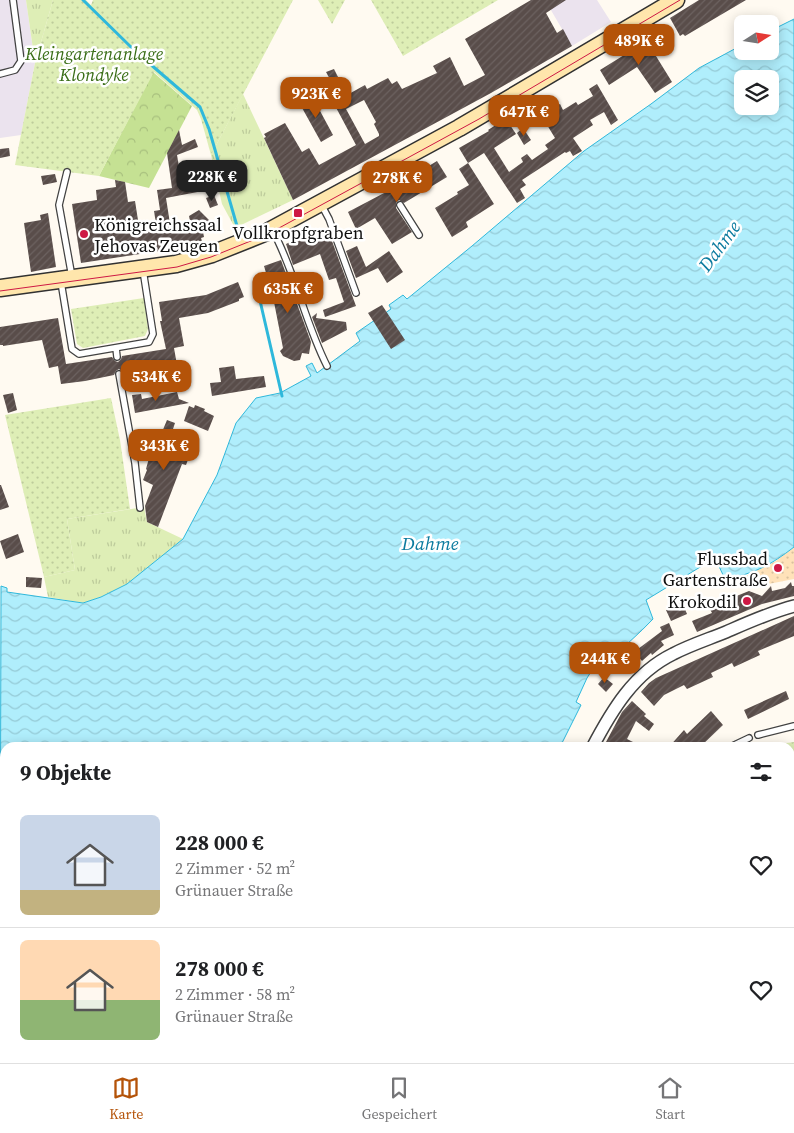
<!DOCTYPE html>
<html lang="de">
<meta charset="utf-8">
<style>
body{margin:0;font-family:"Source Serif 4",serif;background:#f6f6f6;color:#202124;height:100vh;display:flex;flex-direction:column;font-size:19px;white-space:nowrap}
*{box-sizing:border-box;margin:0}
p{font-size:16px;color:#757577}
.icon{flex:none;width:28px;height:28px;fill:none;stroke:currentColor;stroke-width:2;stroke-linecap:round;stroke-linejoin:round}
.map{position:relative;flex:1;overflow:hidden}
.details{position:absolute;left:0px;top:742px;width:795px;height:321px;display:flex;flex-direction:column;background:#fff;border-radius:15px 15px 0 0;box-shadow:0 2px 12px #0003}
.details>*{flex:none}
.needle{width:32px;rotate:78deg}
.tools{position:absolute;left:734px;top:15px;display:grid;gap:10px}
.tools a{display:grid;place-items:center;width:45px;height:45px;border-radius:8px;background:#fff;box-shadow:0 2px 12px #0003;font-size:25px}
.price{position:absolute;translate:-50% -42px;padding:0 11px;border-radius:10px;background:#b45309;color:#fff;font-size:16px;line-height:32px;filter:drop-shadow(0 1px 2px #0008)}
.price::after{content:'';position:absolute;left:50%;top:30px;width:15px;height:11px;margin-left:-8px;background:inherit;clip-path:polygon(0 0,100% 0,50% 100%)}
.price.selected{background:#222;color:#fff}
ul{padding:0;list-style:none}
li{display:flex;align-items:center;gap:15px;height:125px;padding:0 20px}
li+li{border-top:1px solid #e0e0e0}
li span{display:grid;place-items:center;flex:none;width:140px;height:100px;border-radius:8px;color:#555}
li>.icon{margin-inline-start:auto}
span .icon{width:60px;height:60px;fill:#fffc;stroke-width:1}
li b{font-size:21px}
h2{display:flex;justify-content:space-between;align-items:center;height:60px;padding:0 20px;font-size:21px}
.dock{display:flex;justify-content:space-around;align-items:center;height:70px;border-top:1px solid #e0e0e0;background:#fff;font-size:14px;color:#757577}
.dock a{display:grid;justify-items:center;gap:2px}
.dock .selected{color:#b45309}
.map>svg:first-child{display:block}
.industrial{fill:#ebe3ee}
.grass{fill:url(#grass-tufts)}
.forest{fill:url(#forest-crowns)}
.sand{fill:url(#sand-dots)}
.park{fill:url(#park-dots)}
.water{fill:url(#water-waves);stroke:#2fb8db;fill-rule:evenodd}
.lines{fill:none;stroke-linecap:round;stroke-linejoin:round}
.stream{stroke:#2fb8db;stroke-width:3}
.building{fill:url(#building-hatch);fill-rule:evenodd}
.lane-casing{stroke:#424242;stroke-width:8}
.street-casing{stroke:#424242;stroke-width:14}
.secondary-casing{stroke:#313131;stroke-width:19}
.lane{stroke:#fff;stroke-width:5.5}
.street{stroke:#fff;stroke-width:11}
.secondary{stroke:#ffe6ac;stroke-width:16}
.tram{stroke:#ce1844;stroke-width:1}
.poi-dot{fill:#ce1844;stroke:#fff;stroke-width:2}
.labels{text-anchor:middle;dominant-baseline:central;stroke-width:5;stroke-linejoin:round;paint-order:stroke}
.park-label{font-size:18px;font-style:italic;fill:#3a6e18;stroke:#fff}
.poi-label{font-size:18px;fill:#0f0f0f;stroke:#fff;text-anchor:end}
.water-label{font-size:19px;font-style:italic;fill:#0b7b9f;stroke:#fff}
</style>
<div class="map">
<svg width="794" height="1063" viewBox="0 0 794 1063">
<defs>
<pattern id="grass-tufts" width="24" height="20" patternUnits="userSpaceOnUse" patternTransform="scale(1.25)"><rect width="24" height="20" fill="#deeeb6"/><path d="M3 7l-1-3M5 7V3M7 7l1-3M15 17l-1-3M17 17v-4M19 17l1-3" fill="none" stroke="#bdcb9b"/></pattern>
<pattern id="forest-crowns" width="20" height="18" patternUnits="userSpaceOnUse" patternTransform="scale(1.25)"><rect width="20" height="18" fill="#c5e193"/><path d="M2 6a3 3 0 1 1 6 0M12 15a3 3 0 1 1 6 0" fill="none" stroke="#a8c07e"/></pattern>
<pattern id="sand-dots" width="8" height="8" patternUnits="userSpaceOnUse" patternTransform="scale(1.25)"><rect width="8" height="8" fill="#ffe2b9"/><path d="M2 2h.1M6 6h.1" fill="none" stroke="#d9c19e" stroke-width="1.8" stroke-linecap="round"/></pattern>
<pattern id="park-dots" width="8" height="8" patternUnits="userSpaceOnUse" patternTransform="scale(1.25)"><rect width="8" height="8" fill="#deeeb6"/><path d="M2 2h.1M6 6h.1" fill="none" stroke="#bdcb9b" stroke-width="1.8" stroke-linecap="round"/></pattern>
<pattern id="water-waves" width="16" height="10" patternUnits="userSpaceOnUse" patternTransform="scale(1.25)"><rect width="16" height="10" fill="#b0eefc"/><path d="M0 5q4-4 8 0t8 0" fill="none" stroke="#96cbd7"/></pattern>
<pattern id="building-hatch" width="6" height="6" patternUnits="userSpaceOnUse" patternTransform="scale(1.25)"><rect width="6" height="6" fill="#594d4a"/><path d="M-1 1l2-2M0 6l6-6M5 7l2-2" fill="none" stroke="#6c6260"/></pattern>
</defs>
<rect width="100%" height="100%" fill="#fffaf1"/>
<!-- industrial -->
<path class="industrial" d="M0 0H26L35 63 21 135 0 138Z
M545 0H597L611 22 572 46Z
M523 1059H647L649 1063H524Z"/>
<!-- grass -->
<path class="grass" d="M26 0H53L35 63Z
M243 94 293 200 235 228 222 204 211 155Z
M144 507 147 522 183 539 127 584 101 597 83 603 48 597 44 577 75 570 67 519Z"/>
<!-- forest -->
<path class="forest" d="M153 72 192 106 149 188 99 176Z"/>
<!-- sand -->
<path class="sand" d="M794 547V579L758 586 746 576 776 561Z"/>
<!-- park -->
<path class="park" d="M53 0H86L91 5 93 0H293L211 155 201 119 197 110 154 72 99 176 15 165 35 63Z
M318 0H345L332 24Z
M371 0H498L403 56Z
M144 298 148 329 145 336 83 348 77 344 71 309Z
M111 398 120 440 130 509 67 519 75 570 44 577 5 415Z
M794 742V758L790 767V748L758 747Z"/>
<!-- water -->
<path class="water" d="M794 19V547C771 565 754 574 725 579L715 558 646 600 653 619C639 634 623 647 608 662L601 656 587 678 576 702 581 705 560 747 5 748V998L0 991 1 586 7 588V592L83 603 101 597 127 584 183 539 217 475 236 423 256 398 280 393 311 376 306 366 312 363 317 373 360 341 356 333 391 309 389 305 403 295 407 299 472 246 584 151 651 104 699 68 742 45V51H770V31ZM742 79H770V106H742Z"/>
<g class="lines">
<!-- stream -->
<path class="stream" d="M83 0 135 51 200 107 209 129 237 226
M258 292 282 396"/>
</g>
<!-- building -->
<path class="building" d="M531 0H566L546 13 557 33 563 29 572 46 491 93 293 200 264 138 266 137 264 134 285 123 302 152 309 148 319 165 356 145 332 100 339 97 340 98 326 72 334 69 347 95 365 85 367 89 388 78 392 84 397 81 402 89 437 73 433 66 450 57 464 86 485 75 465 39ZM364 100 376 122 374 124 379 134V136L365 144 346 109Z
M699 0H746L685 36 683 34 680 36 670 18Z
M643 35 672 82 655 93 637 67 609 85 600 70 629 52 625 47Z
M597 84 618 120 611 125 604 112 590 120 593 125 573 138 582 151 573 156 570 151 566 153 565 152 522 180 526 185 520 189 525 198 517 203 484 153 468 163 459 148 489 131 488 130 499 123 501 127 508 122 516 134 494 148 509 172 523 162 521 158 527 154 532 160 548 149 545 145 555 138 544 120 536 125 525 107 544 96 552 108 560 104 563 110 576 102 578 105 593 96 589 89Z
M312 96 333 135 321 142 301 106 303 105 301 102Z
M523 128 531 140 524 145 517 133Z
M179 130 182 145 195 139 198 147 177 155 182 184 206 179 208 190 166 198 171 230 191 226 189 216 199 210 210 221 202 227 204 237 201 238 202 241 166 250 81 263 72 204 97 200 96 190 116 187 115 180 125 182 128 202 135 201 140 233 157 230 154 211 160 210 157 190 172 188 167 153Z
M9 148 10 156 0 158V149Z
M437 161 447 177 404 203 399 200 396 203V208L412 232 392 244 375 218 356 229 348 212 386 192 392 193 394 191V187Z
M468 163 494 204 466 222 468 227 452 237 435 208 458 194 457 192 469 185 459 169Z
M55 174 57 182 43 185 41 176Z
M214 195 218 205 210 208 206 198Z
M48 213 56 267 31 272 24 223 41 220 40 215Z
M329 233 356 306 325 317 323 310 344 302 336 278 329 280 320 254 293 265 286 244 301 237 307 236 309 240Z
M357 246 366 267 389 251 403 272 387 283 378 268 356 278 346 251Z
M281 260 311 342 309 354 302 353 300 360 294 361 283 356 280 351 283 348 273 297 264 266Z
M238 282 244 297 239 299V301L208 313 179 318 184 346 174 348 177 365 171 366V367L124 374 122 371 119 369 116 371 114 375 85 381 61 384 58 366 49 368 42 340 3 346V345H0V327L58 318 66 364 112 357 115 361 118 362 121 359 122 356 166 349 160 321H162L159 302 206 295Z
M382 305 405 340 391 349 368 313Z
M317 313 316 318 346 322 347 330 322 343 312 317Z
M234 366 236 379 264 376 266 387 212 396 210 383 221 382 219 368Z
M177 392 179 399 189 403 135 413 132 395 141 394 142 399Z
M13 393 17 410 8 413 3 395Z
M195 405 205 409 204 411 214 416 208 431 184 421 189 406 194 408Z
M167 420 175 423 171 435 194 444 186 465 182 464 158 527 147 522 145 506 153 485 143 480 147 470 146 469 151 451 159 431 162 432Z
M0 485H1L9 507 0 510Z
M18 534 24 552 6 559 0 541Z
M26 577 42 578 41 588 26 587Z
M791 582 792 586H794V596L762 604 697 632 692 621 712 613 709 607 749 591 762 596 771 586 772 591 785 588Z
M682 602 687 614 671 621 666 610Z
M794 616V636L758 651 760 655 734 667 732 663 711 673 713 677 687 689 684 685 664 695 654 706 641 692 649 683 656 678Z
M669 623 674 635 661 641 664 645 652 655 651 653 642 661 634 652 662 631 660 627Z
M604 677 613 684 606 692 598 684Z
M786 691 789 699 748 719 744 710Z
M632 701 646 714 644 716 654 724 649 731 636 721 627 739 645 748H616L606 742 622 712Z
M711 711 723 725 699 748H668L684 730 687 734Z"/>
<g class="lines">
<defs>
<path id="lane" d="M0 74 15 70 21 61 13 0
M67 172 59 205 72 277
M381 173 390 189
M321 204 329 219 356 293
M400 205 419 235
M273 231C296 274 305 323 327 366
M61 282 72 349 79 354 149 342 153 334 143 270
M116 348 117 357
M119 374 135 463 140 508
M758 735 794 726
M728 748 749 738
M660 1059 661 1063"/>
<path id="street" d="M592 748C612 710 634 673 673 654 690 645 709 639 726 632 749 622 771 612 794 606
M790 909 794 908
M510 1059 511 1063"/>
<path id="secondary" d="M0 288 176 264 212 254 267 232 459 128 676 0"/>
</defs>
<!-- lane casing -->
<use href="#lane" class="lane-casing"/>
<!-- street casing -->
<use href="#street" class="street-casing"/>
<!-- secondary casing -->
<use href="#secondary" class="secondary-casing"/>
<!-- lane -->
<use href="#lane" class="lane"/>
<!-- street -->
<use href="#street" class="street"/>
<!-- secondary -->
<use href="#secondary" class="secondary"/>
<!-- tram -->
<path class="tram" d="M0 291 177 267 211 257 268 234 479 119 680 0"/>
</g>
<!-- markers -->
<g class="poi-dot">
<rect x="293" y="208" width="10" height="10" rx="2.5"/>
<circle cx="84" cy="234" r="5"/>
<circle cx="778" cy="568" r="5"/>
<circle cx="747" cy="601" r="5"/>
</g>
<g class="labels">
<!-- park labels -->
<g class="park-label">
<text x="94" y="53">Kleingartenanlage<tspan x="94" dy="21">Klondyke</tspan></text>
</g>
<!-- poi labels -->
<g class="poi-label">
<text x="94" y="224" text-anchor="start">Königreichssaal<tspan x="94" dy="21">Jehovas Zeugen</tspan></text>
<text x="298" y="232" text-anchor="middle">Vollkropfgraben</text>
<text x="768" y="558">Flussbad<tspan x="768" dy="21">Gartenstraße</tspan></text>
<text x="737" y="601">Krokodil</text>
</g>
<!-- water labels -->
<g class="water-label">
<text transform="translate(719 246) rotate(-54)">Dahme</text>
<text x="430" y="543">Dahme</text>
</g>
</g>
</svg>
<div class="tools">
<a><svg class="needle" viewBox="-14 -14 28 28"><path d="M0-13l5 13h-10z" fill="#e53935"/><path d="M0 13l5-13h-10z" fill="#757577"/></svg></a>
<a><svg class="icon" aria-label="layers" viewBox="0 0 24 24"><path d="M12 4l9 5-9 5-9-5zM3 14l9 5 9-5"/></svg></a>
</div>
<b class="price" style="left:639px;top:66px">489K €</b>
<b class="price" style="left:316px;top:119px">923K €</b>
<b class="price" style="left:524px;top:137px">647K €</b>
<b class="price selected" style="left:212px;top:202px">228K €</b>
<b class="price" style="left:397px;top:203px">278K €</b>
<b class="price" style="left:288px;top:314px">635K €</b>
<b class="price" style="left:156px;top:402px">534K €</b>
<b class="price" style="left:164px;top:471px">343K €</b>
<b class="price" style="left:605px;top:684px">244K €</b>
<section class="details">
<h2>9 Objekte<svg class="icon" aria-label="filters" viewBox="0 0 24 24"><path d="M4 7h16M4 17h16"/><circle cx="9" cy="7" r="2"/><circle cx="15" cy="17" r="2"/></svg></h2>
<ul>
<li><span style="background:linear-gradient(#c9d6e8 75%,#c2b280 0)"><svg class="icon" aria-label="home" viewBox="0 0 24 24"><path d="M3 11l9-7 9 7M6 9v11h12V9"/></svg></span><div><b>228 000 €</b><p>2 Zimmer · 52 m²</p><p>Grünauer Straße</p></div><svg class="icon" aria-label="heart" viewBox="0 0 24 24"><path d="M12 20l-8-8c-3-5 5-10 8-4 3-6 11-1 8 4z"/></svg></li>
<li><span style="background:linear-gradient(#ffd9b3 60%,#8fb573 0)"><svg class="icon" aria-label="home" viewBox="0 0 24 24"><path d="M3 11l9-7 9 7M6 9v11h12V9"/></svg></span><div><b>278 000 €</b><p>2 Zimmer · 58 m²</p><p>Grünauer Straße</p></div><svg class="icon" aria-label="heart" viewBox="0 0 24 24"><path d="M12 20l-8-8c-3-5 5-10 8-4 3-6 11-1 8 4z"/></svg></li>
</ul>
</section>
</div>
<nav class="dock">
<a class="selected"><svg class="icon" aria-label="map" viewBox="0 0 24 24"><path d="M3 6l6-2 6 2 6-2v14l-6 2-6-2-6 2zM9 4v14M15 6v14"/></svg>Karte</a>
<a><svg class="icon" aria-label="saved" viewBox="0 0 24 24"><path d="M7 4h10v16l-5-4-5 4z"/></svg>Gespeichert</a>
<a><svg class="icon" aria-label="home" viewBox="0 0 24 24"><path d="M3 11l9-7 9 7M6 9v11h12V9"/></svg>Start</a>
</nav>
